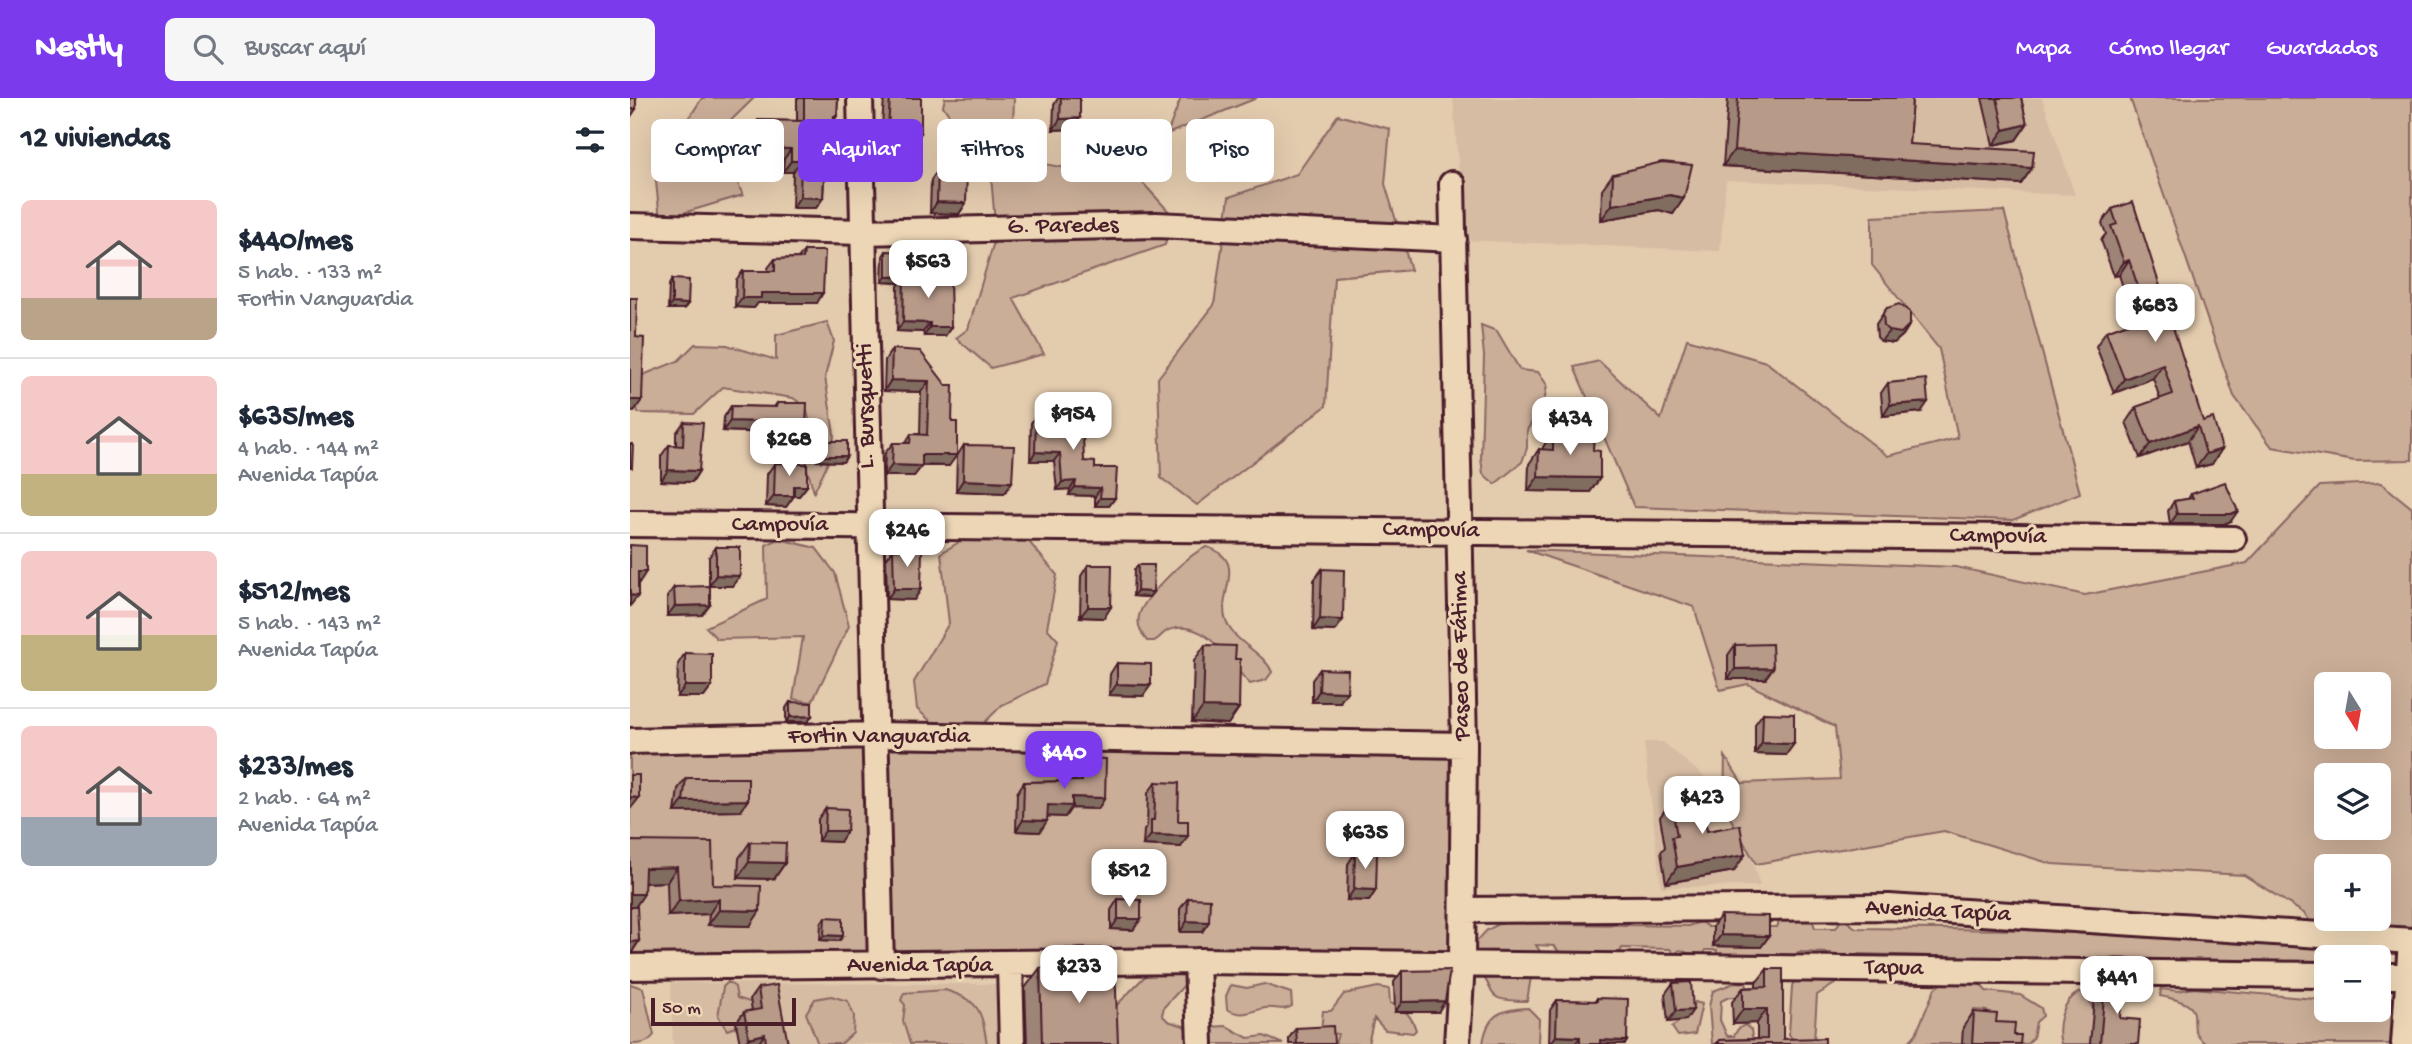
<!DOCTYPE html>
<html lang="es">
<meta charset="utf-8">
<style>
body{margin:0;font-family:"Gochi Hand",sans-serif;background:#f6f6f7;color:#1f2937;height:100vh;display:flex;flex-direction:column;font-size:26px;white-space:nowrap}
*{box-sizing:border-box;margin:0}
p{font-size:23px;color:#747a83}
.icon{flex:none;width:38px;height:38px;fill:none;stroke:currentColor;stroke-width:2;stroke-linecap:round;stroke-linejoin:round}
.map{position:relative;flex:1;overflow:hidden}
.details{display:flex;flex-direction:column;background:#fff;width:630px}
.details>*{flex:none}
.banner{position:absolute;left:21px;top:21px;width:665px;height:63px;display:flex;gap:14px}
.needle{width:46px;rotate:169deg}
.tools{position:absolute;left:1684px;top:574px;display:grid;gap:14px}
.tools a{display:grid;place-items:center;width:77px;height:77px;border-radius:10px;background:#fff;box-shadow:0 7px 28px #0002;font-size:35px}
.scale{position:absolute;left:21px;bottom:18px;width:145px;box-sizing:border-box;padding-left:7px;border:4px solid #4a1f2b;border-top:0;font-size:19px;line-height:24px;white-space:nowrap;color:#4a1f2b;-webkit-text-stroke:5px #edd6b6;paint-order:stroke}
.price{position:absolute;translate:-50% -60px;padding:0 16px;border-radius:14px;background:#fff;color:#222;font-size:23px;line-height:46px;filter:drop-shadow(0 2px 4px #0008)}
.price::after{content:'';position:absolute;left:50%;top:42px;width:21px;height:16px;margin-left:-10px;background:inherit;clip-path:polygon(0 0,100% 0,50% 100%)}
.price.on{background:#7c3aed;color:#fff}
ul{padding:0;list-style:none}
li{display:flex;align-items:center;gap:21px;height:175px;padding:0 21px}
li+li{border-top:2px solid #e0e1e3}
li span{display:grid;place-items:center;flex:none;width:196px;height:140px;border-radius:10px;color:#555}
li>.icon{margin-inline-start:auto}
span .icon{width:84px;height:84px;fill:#fffc;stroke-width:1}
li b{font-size:30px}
h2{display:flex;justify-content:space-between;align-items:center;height:84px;padding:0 21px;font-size:30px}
.tag{padding:0 24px;border-radius:10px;background:#fff;box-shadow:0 7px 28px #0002;font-size:24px;line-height:63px}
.tag.on{background:#7c3aed;color:#fff}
header{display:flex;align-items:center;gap:42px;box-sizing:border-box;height:98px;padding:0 35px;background:#7c3aed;color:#fff}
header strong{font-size:33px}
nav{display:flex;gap:38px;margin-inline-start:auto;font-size:24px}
.search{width:490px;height:63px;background:#f6f6f7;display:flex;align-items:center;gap:18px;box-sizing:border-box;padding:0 24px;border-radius:10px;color:#747a83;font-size:26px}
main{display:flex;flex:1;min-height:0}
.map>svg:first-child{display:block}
.built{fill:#d6bca3}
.green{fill:#caae98;stroke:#8a6662;stroke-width:2;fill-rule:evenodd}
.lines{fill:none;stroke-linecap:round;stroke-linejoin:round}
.minor-casing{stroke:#4a1f2b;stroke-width:30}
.minor{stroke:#edd6b6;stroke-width:24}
.wall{fill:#9e8476;stroke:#4a1f2b;stroke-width:2}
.shaded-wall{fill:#816c60;stroke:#4a1f2b;stroke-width:2}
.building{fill:#b89a89;stroke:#4a1f2b;stroke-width:2}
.labels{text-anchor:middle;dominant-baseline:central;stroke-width:6;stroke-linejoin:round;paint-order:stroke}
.street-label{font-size:24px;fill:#4a1f2b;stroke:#edd6b6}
</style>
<header>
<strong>Nestly</strong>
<div class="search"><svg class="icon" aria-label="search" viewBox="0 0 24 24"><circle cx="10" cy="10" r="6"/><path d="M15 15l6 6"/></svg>Buscar aquí</div>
<nav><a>Mapa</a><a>Cómo llegar</a><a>Guardados</a></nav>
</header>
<main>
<section class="details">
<h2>12 viviendas<svg class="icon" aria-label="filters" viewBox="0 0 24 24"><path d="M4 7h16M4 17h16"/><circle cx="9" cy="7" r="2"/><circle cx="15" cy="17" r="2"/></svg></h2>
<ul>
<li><span style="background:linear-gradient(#f6c9c9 70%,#b9a48a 0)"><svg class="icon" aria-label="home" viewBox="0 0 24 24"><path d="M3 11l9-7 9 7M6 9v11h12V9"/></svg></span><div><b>$440/mes</b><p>5 hab. · 133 m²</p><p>Fortin Vanguardia</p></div></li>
<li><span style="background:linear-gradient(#f6c9c9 70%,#c2b280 0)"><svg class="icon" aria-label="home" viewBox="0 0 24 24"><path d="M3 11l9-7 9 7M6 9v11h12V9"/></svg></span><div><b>$635/mes</b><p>4 hab. · 144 m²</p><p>Avenida Tapúa</p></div></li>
<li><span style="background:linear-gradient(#f6c9c9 60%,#c2b280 0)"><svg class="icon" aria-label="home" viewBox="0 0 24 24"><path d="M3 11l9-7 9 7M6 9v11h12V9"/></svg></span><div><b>$512/mes</b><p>5 hab. · 143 m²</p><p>Avenida Tapúa</p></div></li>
<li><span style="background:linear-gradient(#f6c9c9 65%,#9aa5b1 0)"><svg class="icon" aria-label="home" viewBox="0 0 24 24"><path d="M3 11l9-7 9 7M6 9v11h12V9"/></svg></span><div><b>$233/mes</b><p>2 hab. · 64 m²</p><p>Avenida Tapúa</p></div></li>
</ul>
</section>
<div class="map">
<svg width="1782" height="946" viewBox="0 0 1782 946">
<rect width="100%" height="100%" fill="#e3cbae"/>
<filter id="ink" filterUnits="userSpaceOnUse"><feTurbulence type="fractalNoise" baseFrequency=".0143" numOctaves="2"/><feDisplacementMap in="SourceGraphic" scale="14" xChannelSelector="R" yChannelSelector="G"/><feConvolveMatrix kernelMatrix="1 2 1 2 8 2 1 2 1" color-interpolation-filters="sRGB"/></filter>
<g filter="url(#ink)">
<!-- built -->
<path class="built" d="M823 0H1412L1445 97 1096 82 1090 153 834 142Z
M1014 644H1033L1104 704 1130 788 1031 789Z
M41 885 366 886 370 898 372 946H43Z"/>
<!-- green -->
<path class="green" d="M72 0H124L87 36 113 97 30 122 25 74Z
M315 0H384L382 60 512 84 543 118 535 147 383 200 414 256 361 270 326 240 338 231 366 137 361 78 313 8Z
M551 0H627L537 36Z
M1500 0H1782V362L1725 363 1642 349 1604 298Z
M708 17 760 31 755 86 781 172 704 179 696 308 567 407 531 380 528 280 584 207 599 99 667 76Z
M1374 113 1450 395 1383 422 1004 409 944 269 969 263 1031 321 1057 241 1136 264 1258 358 1328 340 1309 251 1242 167V119Z
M197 224 204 243 195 279 204 336 202 356 184 394 176 367 183 336 176 309 163 300 93 289 64 316 8 315 3 281 48 263 65 246 97 247 146 262V237Z
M851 227 867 233 890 272 908 274 917 287 914 305 897 332V350L892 364 865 386 853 376 851 360 854 258Z
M1751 385 1782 410V846L1754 857 1755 863 1750 867 1748 859H1696V866L1464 862 1428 880 1406 861 1230 856C1213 862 1211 867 1208 884L1187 897 1184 943 1165 946 1159 936 1162 888 1171 866 1203 865 1201 855 1168 854 1157 866 1087 860V852H1075L1074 861 1050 852 1044 856 1040 851 992 850 977 880 956 883 924 848 906 847 915 861 901 879 897 903C849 902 871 896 846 869L845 845 857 832 871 825 1058 828 1071 824 1078 829H1147L1150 822 1182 821 1185 830H1206L1212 820 1226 830 1395 832 1697 850 1675 816 1614 777 1422 766 1314 733 1126 766 1094 709 1095 658 1112 685 1210 681 1205 629 1118 586 1090 592 1064 509 896 452 1326 469 1455 497 1617 465 1690 388ZM1696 586H1748V639H1696ZM1696 677H1748V730H1696ZM1696 768H1748V821H1696Z
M384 426 427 477 417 530 428 542 415 586 372 607 341 638 834 647 832 865 0 860V643L316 637 287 611 284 584 319 525 311 455 354 429Z
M149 441 186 450 205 475 219 528 182 604 163 601 173 539 87 541 76 529 137 501 136 447Z
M577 449C620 464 586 495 596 523 605 546 633 553 642 574L636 582 620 586C598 565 579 522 542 531 534 532 531 540 524 543H517C511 536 507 527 509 518 512 501 561 453 577 449Z
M549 873 557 876V884L534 909 532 917 538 923 554 928 559 935 557 946H475L481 913 515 878Z
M1335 882 1351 887 1356 893 1390 897 1411 910 1413 918 1406 924 1403 940 1397 946H1381L1361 928 1357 913 1344 912 1332 933 1341 946H1277L1286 936 1305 890 1311 886Z
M98 884 105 889 107 900 123 905 127 912 118 925 97 932 88 918 93 889Z
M1107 884 1116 885 1118 893 1113 900 1099 899 1091 903 1090 922 1097 938H1104L1108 931 1115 927 1121 932 1123 945 1082 946 1079 908 1083 893Z
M0 886 13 890 24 937C17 946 11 946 0 946Z
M634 886 661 895 662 908C653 914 645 908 635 910 620 913 613 920 597 911L596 898 601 887 617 890Z
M748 889 759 891 760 905C773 909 782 918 786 932L783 935 755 932 744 920 738 946H705L708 936 691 933 693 913H701L714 896Z
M1564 890 1696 902V912H1748V896L1756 898C1765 915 1766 927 1761 946H1576C1547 924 1589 909 1530 898L1531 891 1548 893Z
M315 892C350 903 351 911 357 946H280L273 923 275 907 271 902 274 895Z
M1450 894 1457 897 1464 913 1460 946H1431C1426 928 1432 902 1450 894Z
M201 898 218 903 224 918 223 935 211 946H188L176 915 185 901Z
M1065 904 1072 906 1065 936 1048 938 1042 929 1055 919Z
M898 910 909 921 908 946H853C857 916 871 911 898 910Z
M596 928 618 940 634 938 653 946H574L580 929Z"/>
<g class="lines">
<defs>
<path id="minor" d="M230 0 251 868
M822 86 834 647 832 865 827 946
M0 128 233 134 526 127 824 141
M0 426 1603 441
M0 643 246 637 834 647
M833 812 1259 809 1782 843
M567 863 570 946
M380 867 382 946
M0 869 567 863 1696 877
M1748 878H1782
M1774 946 1781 843"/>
</defs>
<!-- minor casing -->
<use href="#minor" class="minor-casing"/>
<!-- minor -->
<use href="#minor" class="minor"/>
</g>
<!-- wall -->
<path class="wall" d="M167 0H208L207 18 204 23 195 63 193 100 186 110H162L163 74H153L154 61H120V33L128 22 167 23Z
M254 0H291V35L284 45 276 44 269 70 249 69Z
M428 0H450V20L442 31 423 32 424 7Z
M1098 0H1282L1279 46 1402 70 1391 86 1093 68Z
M1352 0H1391L1397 26 1386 42 1363 47Z
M308 72 336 105 329 116 300 115 301 82Z
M983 76 1054 100 1043 116 1029 112 971 122 972 91Z
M1503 104 1582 366 1566 370 1558 343 1510 360 1496 324 1506 309 1530 301 1523 280 1484 295 1466 248 1476 233 1504 223 1489 177 1484 178 1471 142 1476 136 1472 125 1482 111Z
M174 153 187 205H128L124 210 105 209 106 182 113 173H138V170L145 161 168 160Z
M256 153 284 178 321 229 315 238H294L293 234 267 233 268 188 270 185 252 184 253 158Z
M42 181 54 211H38L39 187Z
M1257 210 1280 226 1273 237 1264 245 1251 243 1247 239 1246 226Z
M262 251 316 287 319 368H292L284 378H254L255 355 263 345H275L281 336H290L291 294 254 293 255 262Z
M1258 285 1291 314 1253 318 1251 295Z
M147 305 168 341H138L139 335 93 333 94 319 101 308 144 309Z
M430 312 454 363 465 370 485 400 479 408H465V398L439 397 440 391 427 392 424 363H400L401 325 406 317 426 318Z
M54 324 69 373 62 384 31 383V358L39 347H46V335Z
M923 334 970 380 960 394 898 393 899 366 909 351 913 352V349Z
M191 343 217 358 213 364 187 363V348Z
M334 347 375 395 326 393 327 358Z
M145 365 177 388 169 398H164L156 409 136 408 137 376Z
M1561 396 1601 423 1594 426H1540L1538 413 1544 403 1558 401Z
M86 449 102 488H79V459Z
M263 451 291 491 284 502 257 501 256 462Z
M458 467 474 520 450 519 451 478Z
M508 467 523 494 519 499 503 498 504 472Z
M692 471 705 533 683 532 684 482Z
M44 489 80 507 72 517 37 518V499Z
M575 547 605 561 609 610 598 626 562 624 564 563Z
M1105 547 1135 581H1098V557Z
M55 555 82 588 74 599H47L48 566Z
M487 565 513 598 479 597 480 576Z
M690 571 710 604H682V582Z
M160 604 178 624H156V610Z
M1133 615 1156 657 1125 656V626Z
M453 660 468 711 441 710 435 719 417 718 410 734 386 733 387 695 394 684 445 683V671Z
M56 680 110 713 45 714 48 691Z
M526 684 548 723 551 749 513 747 514 732 517 728 518 695Z
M1041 703 1104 773 1036 785 1031 754 1035 749 1030 719Z
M196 710 210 744 188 743V721Z
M0 743 83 787 120 828 78 827 79 816 38 818 37 784 15 785 6 809 9 843 2 854H0Z
M120 744 155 765 144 781 108 780 109 760Z
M725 755 746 792 739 803 717 802 718 766Z
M558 800 572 834H550V811Z
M488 801 511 821 503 832 481 831V812Z
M1091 817 1139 838 1131 849 1083 848V828Z
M195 819 213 838 209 843 190 842 191 825Z
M410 870 488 946H397L395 890Z
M1137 871 1153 941 1195 946H1086L1089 942 1127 941V925L1103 926 1102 904 1113 890 1126 889V885Z
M772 873 808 914H765L764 884Z
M1476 875 1490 920 1508 946H1460L1465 891Z
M1043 885 1056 922 1038 924 1035 896Z
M128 890 158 946H110L106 925 114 914 122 912 120 901Z
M967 900 997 943 995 946H919L920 912 927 902 965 903Z
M1344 914 1366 924 1384 937 1390 946H1332L1333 929Z
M666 930 704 946H659V940Z"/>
<!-- shaded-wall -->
<path class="shaded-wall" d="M0 11H6L0 20Z
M450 20 442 31 423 32 430 21Z
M1397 26 1386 42 1363 47 1374 32Z
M276 35H291L284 45 270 44Z
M127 50 161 51 154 61H120Z
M195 52H202L195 63Z
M1104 52 1402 70 1391 86 1093 68Z
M256 60H276L269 70 249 69Z
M161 63H171L163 74H153Z
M1040 97 1054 100 1043 116 1029 112 971 122 982 107Z
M170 99 193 100 186 110H162Z
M307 104 336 105 329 116 300 115Z
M1499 162 1489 177 1484 178 1494 164Z
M256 179H274L270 185 252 184Z
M131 195H193L187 205H128L124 210 105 209 112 200Z
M42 205 58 206 54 211H38Z
M273 224 300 225 293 234 267 233Z
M1280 226 1273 237 1264 245 1251 243 1259 233Z
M300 229H321L315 238H294Z
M1533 266 1523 280 1484 295 1494 281Z
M261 282 299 283 291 294 254 293Z
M0 302H12L4 313 0 312Z
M1298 304 1291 314 1253 318 1260 307Z
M100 323 146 324 139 335 93 333Z
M1568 328 1558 343 1510 360 1520 346Z
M146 330 176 331 168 341H138Z
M1592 351 1582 366 1566 370 1576 356Z
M405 354 430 355 424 363H400Z
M292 357H327L319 368 285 367Z
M191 358H217L213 364 187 363Z
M262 367 292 368 284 378H254Z
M38 372 69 373 62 384 31 383Z
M908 379 970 380 960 394 898 393Z
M333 382 382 384 375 395 326 393Z
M446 383 440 391 427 392 432 384Z
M164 388H177L169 398H164L156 409 136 408 144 398Z
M445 389 471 390 465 398 439 397Z
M470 400H485L479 408H465Z
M1608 413 1601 423 1594 426H1540L1547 416Z
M8 474H16L9 485 1 484Z
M86 477 110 478 102 488H79Z
M264 491H291L284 502 257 501Z
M507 493 523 494 519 499 503 498Z
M0 497 8 498 0 508Z
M80 507 72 517 37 518 45 508Z
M458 509H481L474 520 450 519Z
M690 521 713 522 705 533 683 532Z
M1143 570 1135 581H1098L1105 571Z
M487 586 521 587 513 598 479 597Z
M55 588H82L74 599H47Z
M689 593 717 594 710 604H682Z
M573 609 609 610 598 626 562 624Z
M182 618 178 624H156L160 619Z
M1132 645 1164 646 1156 657 1125 656Z
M0 699 9 700 1 710H0Z
M442 699 475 700 468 711 441 710 435 719 410 718 418 707Z
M118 702 110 713 45 714 53 703Z
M393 722 417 723 410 734 386 733Z
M195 733H217L210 744 188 743Z
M521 737 558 738 551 749 513 747Z
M1115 757 1104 773 1036 785 1047 769Z
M119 764 155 765 144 781 108 780Z
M47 769 37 784 5 785 15 770Z
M724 791 746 792 739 803 717 802Z
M0 796H14L4 811H0Z
M89 801 79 816 38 818 49 803Z
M89 812 130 813 120 828 78 827Z
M488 821H511L503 832 481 831Z
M557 823 579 824 572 834H550Z
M194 837 213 838 209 843 190 842Z
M1091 837 1139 838 1131 849 1083 848Z
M9 843 2 854H0V844Z
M815 903 808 914H765L772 904Z
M1113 911H1137L1127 925 1103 926Z
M1063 912 1056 922 1038 924 1046 913Z
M135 936 128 946H114L119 940Z
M926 938 950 939 945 946H920Z
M970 942 997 943 995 946H968Z"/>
<!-- building -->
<path class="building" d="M0 0H6V11H0Z
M174 0H208L207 18H204L202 52H195L193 100 170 99 171 63H161V51L127 50 128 22 174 23Z
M260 0H291V35H276V60H256Z
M431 0H450V20L430 21Z
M1108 0H1282L1279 46 1404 53 1402 70 1104 52Z
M1367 0H1391L1397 26 1374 32Z
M1032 64 1062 67 1054 100 1040 97 982 107 983 76Z
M308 72H337L336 105 307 104Z
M1503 104 1573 323 1583 320 1592 351 1576 356 1568 328 1520 346 1506 309 1543 296 1533 266 1494 281 1476 233 1518 218 1499 162 1494 164 1481 128 1487 126 1482 111Z
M174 153H195L193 195H131V200H112L113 173H145V161L173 160Z
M256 153 285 154 284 178 256 179Z
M320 177 321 229H300V225L273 224 274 179Z
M42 181 59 182 58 206 42 205Z
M0 200H7L6 239 14 240 12 302H0Z
M1269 206 1280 214V226L1271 235 1259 233 1254 228 1253 215 1257 210Z
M262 251 290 253 316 287H323L322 324H327V357H292V368L262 367 263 345H280L281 336 297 337 299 283 261 282Z
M1296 281 1298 304 1260 307 1258 285Z
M147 305H177L176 331 146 330V324L100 323 101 308 146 309Z
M430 312H452L454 363 465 364V370H487L485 400H470L471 390 445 389 446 383 432 384 430 355 405 354 406 317 430 318Z
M54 324 73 325 69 373 38 372 39 347 53 348Z
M923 334 964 335 963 352 970 353V380L908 379 909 351 923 352Z
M191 343H217V358H191Z
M0 346H3L2 370H0Z
M334 347 384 348 382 384 333 382Z
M145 365 177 366V388H164V398H144Z
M1595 384 1608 413 1601 416H1547L1544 403 1563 400 1561 396Z
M0 447 16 448V474H8V498L0 497Z
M86 449H110V478L86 477Z
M263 451 292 452 291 491H264Z
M458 467H482L481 509H458Z
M508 467H524L523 494 507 493Z
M692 471 714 472 713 522 690 521Z
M80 488V507L45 508 44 489Z
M1142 546 1143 570 1105 571V547Z
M575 547 606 548 605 561H610L609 610 573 609Z
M55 555 82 556V588H55Z
M487 565 521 566V587L487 586Z
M690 571 718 572 717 594 689 593Z
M160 604 182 605V618L160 619Z
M1133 615 1164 616V646L1132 645Z
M453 660 476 661 475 700 442 699V708L418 707 417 723 393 722 394 684 452 683Z
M0 677H9V700L0 699Z
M56 680H118V702L53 703Z
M526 684 549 685 548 723H558V738L521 737V722H524Z
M1071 698 1077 733 1110 727 1115 757 1047 769 1042 739 1047 738 1041 703Z
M196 710 218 711 217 733H195Z
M0 743 82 744 83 787 131 788 130 813 89 812V801L49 803 47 769 15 770 14 796H0Z
M120 744 156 745 155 765 119 764Z
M725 755 747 756 746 792 724 791Z
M558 800 580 801 579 824 557 823Z
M488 801 511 802V821H488Z
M0 809H7L9 843 0 844Z
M1091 817 1139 818V838L1091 837Z
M195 819 213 820V838L194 837Z
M485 867 488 946H412L410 870Z
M1137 871H1153V941L1195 940V946H1089V942L1137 941V911H1113V890L1137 889Z
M820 872 815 903 772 904V873Z
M1476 875 1493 877 1490 920 1510 922 1508 946H1470Z
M1061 884 1063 912 1046 913 1043 885Z
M147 887 158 946H136L135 936 119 940 114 914 131 911 128 890Z
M967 900 998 901 997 943 970 942V946H950V939L926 938 927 902 967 903Z
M1344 914 1367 916 1366 924 1385 925 1384 937H1391L1390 946H1342Z
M703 928 704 946H667L666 930Z"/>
</g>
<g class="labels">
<!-- street labels -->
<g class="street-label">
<text transform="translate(433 129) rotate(-1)">G. Paredes</text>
<text transform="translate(237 308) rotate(-91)">L. Bursquetti</text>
<text x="150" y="427">Campovía</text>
<text transform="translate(801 433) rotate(1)">Campovía</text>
<text transform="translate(1368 439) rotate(1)">Campovía</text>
<text transform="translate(832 558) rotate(-91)">Paseo de Fátima</text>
<text x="249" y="639">Fortin Vanguardia</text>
<text transform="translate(1308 814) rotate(3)">Avenida Tapúa</text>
<text x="290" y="868">Avenida Tapúa</text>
<text transform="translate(1264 871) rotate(1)">Tapua</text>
</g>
</g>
</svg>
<div class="tools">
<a><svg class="needle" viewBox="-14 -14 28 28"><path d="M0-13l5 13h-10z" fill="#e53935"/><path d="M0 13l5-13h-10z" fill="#747a83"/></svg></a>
<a><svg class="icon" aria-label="layers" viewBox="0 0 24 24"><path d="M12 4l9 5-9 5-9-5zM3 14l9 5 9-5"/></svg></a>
<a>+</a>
<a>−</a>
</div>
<div class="scale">50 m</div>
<b class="price" style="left:298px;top:202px">$563</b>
<b class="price" style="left:1525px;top:246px">$683</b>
<b class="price" style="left:443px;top:354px">$954</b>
<b class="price" style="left:940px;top:359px">$434</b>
<b class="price" style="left:159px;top:380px">$268</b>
<b class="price" style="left:277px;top:471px">$246</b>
<b class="price on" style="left:434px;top:693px">$440</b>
<b class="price" style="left:1072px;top:738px">$423</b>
<b class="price" style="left:735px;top:773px">$635</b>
<b class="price" style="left:499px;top:811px">$512</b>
<b class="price" style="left:449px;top:907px">$233</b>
<b class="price" style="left:1487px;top:918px">$441</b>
<div class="banner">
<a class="tag">Comprar</a>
<a class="tag on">Alquilar</a>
<a class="tag">Filtros</a>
<a class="tag">Nuevo</a>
<a class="tag">Piso</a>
</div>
</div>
</main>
